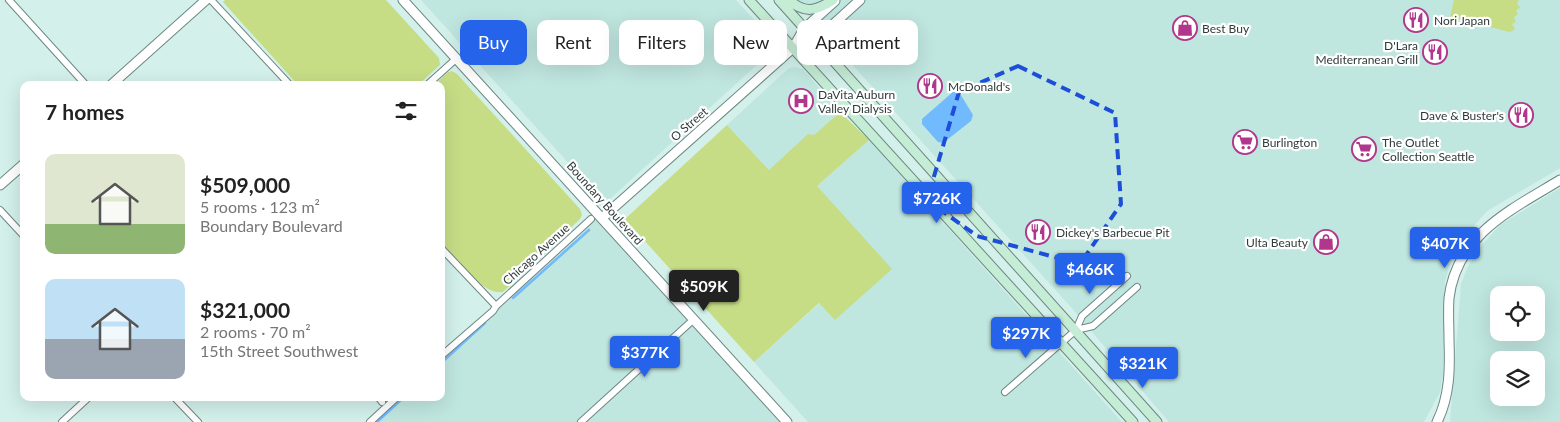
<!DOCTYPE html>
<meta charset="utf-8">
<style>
body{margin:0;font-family:Lato,sans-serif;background:#f6f6f6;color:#222;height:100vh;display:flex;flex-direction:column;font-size:19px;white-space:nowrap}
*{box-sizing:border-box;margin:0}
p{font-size:16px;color:#767676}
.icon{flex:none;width:28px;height:28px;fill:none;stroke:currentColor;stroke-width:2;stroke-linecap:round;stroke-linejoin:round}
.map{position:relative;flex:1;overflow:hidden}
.details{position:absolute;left:20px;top:81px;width:425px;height:320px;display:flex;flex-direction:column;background:#fff;border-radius:10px;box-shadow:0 5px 20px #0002}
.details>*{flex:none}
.guide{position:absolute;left:460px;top:20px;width:475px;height:45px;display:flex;gap:10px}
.buttons{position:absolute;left:1490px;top:286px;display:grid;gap:10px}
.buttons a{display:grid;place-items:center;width:55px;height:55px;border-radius:10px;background:#fff;box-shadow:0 5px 20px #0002;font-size:25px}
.price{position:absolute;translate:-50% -42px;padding:0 11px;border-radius:5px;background:#2563eb;color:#fff;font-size:16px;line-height:32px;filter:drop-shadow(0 1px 2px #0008)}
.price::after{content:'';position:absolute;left:50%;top:30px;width:15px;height:11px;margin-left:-8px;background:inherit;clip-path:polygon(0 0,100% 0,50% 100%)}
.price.selected{background:#222;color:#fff}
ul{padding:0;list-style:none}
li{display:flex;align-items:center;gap:15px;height:125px;padding:0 25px}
li span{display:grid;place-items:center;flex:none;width:140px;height:100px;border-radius:10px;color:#555}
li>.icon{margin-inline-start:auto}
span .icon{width:60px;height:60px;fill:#fffc;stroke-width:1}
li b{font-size:21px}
h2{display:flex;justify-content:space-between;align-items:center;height:60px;padding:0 25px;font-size:21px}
.chip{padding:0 18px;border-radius:10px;background:#fff;box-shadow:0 5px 20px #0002;font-size:18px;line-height:45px}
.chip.selected{background:#2563eb;color:#fff}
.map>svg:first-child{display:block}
.built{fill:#c0e6e0;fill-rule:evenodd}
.green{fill:#c6dd86}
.water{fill:#70bafd}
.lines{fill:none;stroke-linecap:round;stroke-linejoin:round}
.stream{stroke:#70bafd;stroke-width:2.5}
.minor-casing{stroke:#6d8783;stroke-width:8}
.tertiary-casing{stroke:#6d8783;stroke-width:11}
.secondary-casing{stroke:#6d8783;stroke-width:11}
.minor{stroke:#fff;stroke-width:6}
.tertiary{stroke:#fff;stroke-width:9}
.secondary{stroke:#c5ecd4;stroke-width:9}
.marked{fill:none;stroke:#1d4ed8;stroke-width:4;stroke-dasharray:10 6;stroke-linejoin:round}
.labels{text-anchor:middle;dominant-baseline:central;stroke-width:4.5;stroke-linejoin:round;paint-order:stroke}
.poi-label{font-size:12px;fill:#2f3b39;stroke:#fff;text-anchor:start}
.street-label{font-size:12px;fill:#2f3b39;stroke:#fff}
</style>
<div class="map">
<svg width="1560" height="422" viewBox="0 0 1560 422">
<rect width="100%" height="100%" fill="#d3f0eb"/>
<!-- built -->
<path class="built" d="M421 0H736L772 39 774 44 772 51 611 198 606 200 601 199Z
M794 0H1560V168L1487 211 1466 235 1452 259 1445 281 1443 376 1440 392 1424 422H1169L1069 305Z
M794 67 803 69 840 112 814 135H808L769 170 727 125 789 68Z
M869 140 1122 422H808L754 362 820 303 835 320 817 186Z
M1560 188V422H1450L1461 284 1468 266 1483 244 1500 225ZM1499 295H1536V332H1499ZM1499 360H1536V398H1499Z
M600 216 787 422H370L397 398H441V358Z"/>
<!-- green -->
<path class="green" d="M225 0H386L439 58 440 65 418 85H298L223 2Z
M1454 0H1519L1517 3 1520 8 1516 10 1518 14 1514 17 1516 22 1512 24 1515 29 1510 32 1450 17Z
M452 71 457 74 580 209 582 215 580 219 503 292C482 296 455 257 441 243V85H434L448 72Z
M840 112 869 140 817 186 892 269 835 320 819 303 754 362 625 219 727 125 769 170 808 134 814 135Z"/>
<!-- water -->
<path class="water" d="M954 91 959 92 973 115 971 121 943 143 938 142 922 124V119Z"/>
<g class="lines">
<!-- stream -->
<path class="stream" d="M513 298 589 230
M441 363 485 323
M377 422 403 398"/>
<defs>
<path id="minor" d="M9 0 86 85
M211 0 290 85
M427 85 457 58
M0 210 24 236
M441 248 496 306
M1076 330 1093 326 1137 287
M441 356 493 311 496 306 591 219
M1005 392 1076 330 1082 316 1127 276
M175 398 198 422
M379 398 382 402
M62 422 88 398
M370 422 396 398
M581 422 694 319"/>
<path id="tertiary" d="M403 0 787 422
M793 48 815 41 860 0
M111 85 206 0
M0 185 24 164
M602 218 793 48 804 29 835 1
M1437 422C1450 396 1450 368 1449 340 1449 326 1448 312 1449 298 1457 234 1511 210 1560 180"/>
<path id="secondary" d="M749 0 1133 422
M779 0 1157 422
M789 0C805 14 816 11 833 0"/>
</defs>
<!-- minor casing -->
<use href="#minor" class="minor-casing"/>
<!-- tertiary casing -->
<use href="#tertiary" class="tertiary-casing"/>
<!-- secondary casing -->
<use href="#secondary" class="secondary-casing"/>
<!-- minor -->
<use href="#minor" class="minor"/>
<!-- tertiary -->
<use href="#tertiary" class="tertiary"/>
<!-- secondary -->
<use href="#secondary" class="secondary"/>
</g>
<!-- marked area -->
<path class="marked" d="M1018 66 1115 113 1121 204 1080 264 977 236 927 200 959 92Z"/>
<!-- icons -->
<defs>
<symbol id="restaurant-ring" viewBox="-11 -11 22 22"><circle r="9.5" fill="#fff" stroke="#b0378b" stroke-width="1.5"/><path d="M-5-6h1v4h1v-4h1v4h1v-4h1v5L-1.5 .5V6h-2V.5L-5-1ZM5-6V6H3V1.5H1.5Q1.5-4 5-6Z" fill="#b0378b"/></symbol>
<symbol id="shop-ring" viewBox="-11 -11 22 22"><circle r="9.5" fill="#fff" stroke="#b0378b" stroke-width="1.5"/><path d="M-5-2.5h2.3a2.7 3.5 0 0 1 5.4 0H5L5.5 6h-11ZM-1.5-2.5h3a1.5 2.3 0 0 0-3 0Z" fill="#b0378b"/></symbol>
<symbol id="hospital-ring" viewBox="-11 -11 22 22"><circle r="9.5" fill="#fff" stroke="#b0378b" stroke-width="1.5"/><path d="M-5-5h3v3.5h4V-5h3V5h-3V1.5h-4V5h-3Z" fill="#b0378b"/></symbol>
<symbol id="supermarket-ring" viewBox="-11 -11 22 22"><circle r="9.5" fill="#fff" stroke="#b0378b" stroke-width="1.5"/><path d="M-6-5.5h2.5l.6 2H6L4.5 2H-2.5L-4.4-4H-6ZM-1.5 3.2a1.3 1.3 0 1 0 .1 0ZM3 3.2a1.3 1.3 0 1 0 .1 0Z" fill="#b0378b"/></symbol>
</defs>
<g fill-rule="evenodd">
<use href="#restaurant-ring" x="1402" y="6" width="28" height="28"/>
<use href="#shop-ring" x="1171" y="14" width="28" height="28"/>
<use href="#restaurant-ring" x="1421" y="38" width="28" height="28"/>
<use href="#restaurant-ring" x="916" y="72" width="28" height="28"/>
<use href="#hospital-ring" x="787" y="87" width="28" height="28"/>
<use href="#restaurant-ring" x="1507" y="101" width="28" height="28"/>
<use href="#supermarket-ring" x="1231" y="128" width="28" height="28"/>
<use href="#supermarket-ring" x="1350" y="135" width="28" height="28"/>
<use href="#restaurant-ring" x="1024" y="218" width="28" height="28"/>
<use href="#shop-ring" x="1312" y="228" width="28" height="28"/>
</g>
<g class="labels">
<!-- poi labels -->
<g class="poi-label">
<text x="1434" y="20">Nori Japan</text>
<text x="1202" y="28">Best Buy</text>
<text x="1418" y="45" text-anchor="end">D'Lara<tspan x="1418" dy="14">Mediterranean Grill</tspan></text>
<text x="948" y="86">McDonald's</text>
<text x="818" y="94">DaVita Auburn<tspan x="818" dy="14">Valley Dialysis</tspan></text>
<text x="1504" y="115" text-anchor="end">Dave &amp; Buster's</text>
<text x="1262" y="142">Burlington</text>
<text x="1382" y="142">The Outlet<tspan x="1382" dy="14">Collection Seattle</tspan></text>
<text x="1056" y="232">Dickey's Barbecue Pit</text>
<text x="1308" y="242" text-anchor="end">Ulta Beauty</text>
</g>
<!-- street labels -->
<g class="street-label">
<text transform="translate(689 124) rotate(-41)">O Street</text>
<text transform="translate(605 203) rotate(48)">Boundary Boulevard</text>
<text transform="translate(536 254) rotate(-42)">Chicago Avenue</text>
</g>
</g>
</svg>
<div class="buttons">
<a><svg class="icon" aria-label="locate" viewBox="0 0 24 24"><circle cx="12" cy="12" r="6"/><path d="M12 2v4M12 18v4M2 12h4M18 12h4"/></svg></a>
<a><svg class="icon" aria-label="layers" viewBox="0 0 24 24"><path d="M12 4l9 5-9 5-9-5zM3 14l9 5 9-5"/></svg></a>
</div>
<b class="price" style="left:937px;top:224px">$726K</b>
<b class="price" style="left:1445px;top:269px">$407K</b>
<b class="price" style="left:1090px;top:295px">$466K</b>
<b class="price selected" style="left:704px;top:312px">$509K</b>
<b class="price" style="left:1026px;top:359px">$297K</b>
<b class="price" style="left:645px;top:378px">$377K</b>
<b class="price" style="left:1143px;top:389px">$321K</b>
<div class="guide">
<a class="chip selected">Buy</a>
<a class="chip">Rent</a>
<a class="chip">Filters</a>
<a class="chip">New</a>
<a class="chip">Apartment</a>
</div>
<section class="details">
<h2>7 homes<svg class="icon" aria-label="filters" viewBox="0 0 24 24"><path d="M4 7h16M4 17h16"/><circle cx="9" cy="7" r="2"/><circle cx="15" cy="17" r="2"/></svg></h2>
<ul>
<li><span style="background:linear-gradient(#dfe7d0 70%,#8fb573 0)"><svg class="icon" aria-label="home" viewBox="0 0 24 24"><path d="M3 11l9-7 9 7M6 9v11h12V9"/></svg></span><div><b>$509,000</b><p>5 rooms · 123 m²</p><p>Boundary Boulevard</p></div></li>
<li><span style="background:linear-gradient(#bfe0f5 60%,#9aa5b1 0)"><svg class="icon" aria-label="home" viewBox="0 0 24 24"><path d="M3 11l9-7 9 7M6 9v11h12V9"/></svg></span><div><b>$321,000</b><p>2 rooms · 70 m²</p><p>15th Street Southwest</p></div></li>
</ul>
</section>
</div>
